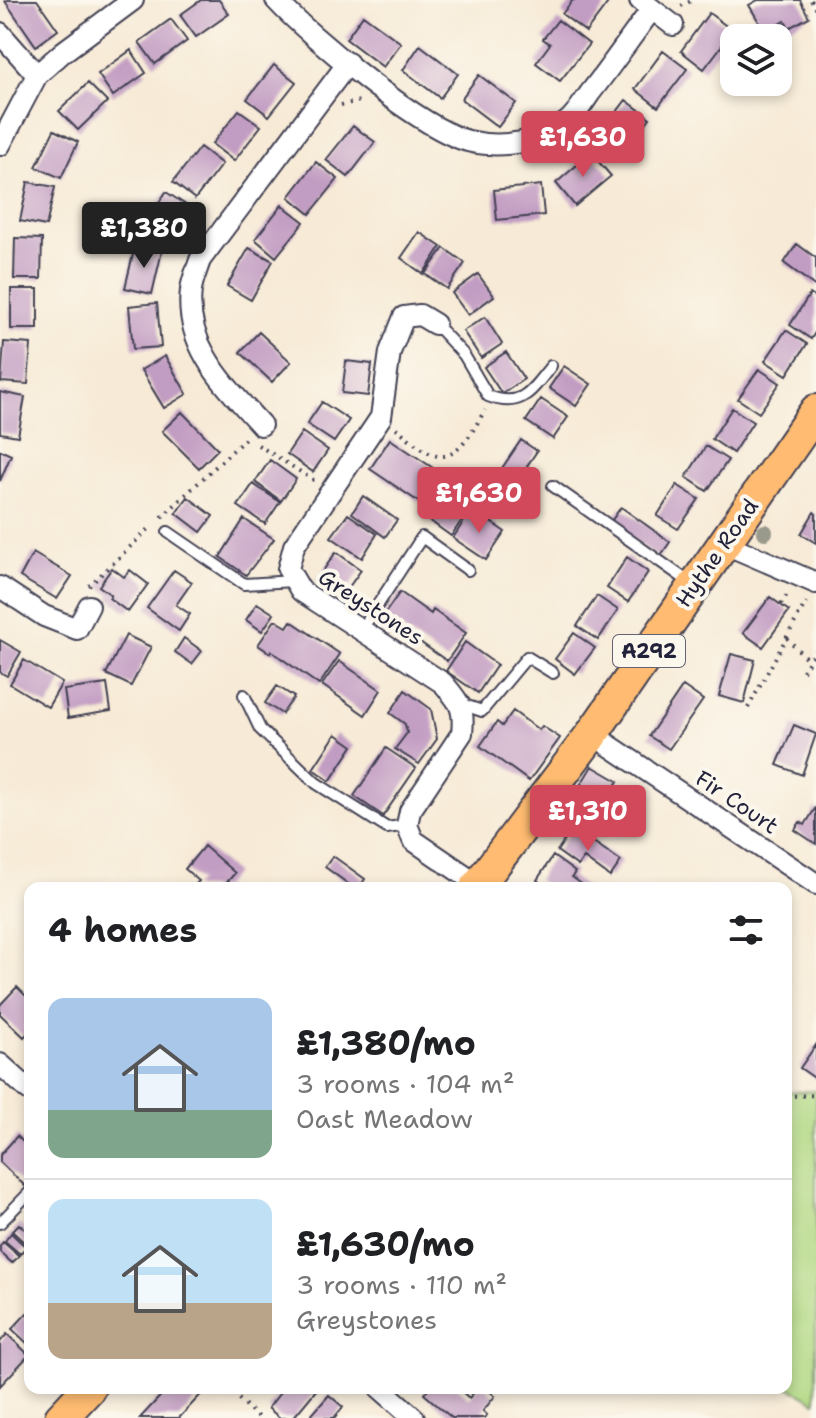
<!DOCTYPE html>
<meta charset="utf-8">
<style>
body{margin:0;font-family:"Shantell Sans",sans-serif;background:#f2f2f2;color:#202124;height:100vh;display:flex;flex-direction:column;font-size:30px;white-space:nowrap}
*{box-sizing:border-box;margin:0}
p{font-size:26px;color:#757577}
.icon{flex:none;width:44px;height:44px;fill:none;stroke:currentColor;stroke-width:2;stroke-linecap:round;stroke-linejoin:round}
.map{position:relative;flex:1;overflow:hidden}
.drawer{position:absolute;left:24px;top:882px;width:768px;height:512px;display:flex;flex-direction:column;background:#fff;border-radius:16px;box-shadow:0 4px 12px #0003}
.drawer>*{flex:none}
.fabs{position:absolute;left:720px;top:24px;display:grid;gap:16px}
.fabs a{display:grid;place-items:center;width:72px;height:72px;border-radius:16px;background:#fff;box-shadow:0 4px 12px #0003;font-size:40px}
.price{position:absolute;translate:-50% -68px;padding:0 18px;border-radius:8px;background:#d1495b;color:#fff;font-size:26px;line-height:52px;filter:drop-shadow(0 2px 4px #0008)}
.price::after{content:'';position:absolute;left:50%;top:48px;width:24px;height:18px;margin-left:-12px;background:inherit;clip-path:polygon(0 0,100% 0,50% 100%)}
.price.selected{background:#222;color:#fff}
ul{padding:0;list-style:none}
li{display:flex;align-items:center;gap:24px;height:200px;padding:0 24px}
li+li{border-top:2px solid #e0e0e0}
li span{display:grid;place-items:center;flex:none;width:224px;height:160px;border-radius:16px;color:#555}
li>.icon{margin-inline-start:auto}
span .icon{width:96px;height:96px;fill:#fffc;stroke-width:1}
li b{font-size:34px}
h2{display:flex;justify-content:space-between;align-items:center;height:96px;padding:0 24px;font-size:34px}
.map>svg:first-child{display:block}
.green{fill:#b0d882;stroke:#697d5e;stroke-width:2}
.building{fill:#c29dc3}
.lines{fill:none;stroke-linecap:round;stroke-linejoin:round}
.service-casing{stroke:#424052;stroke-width:14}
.minor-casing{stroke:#424052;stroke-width:24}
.primary-casing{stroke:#424052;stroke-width:36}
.path{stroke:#424052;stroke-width:4;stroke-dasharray:2 6;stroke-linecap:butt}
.service{stroke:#fff;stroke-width:10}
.minor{stroke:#fff;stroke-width:20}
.primary{stroke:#febb71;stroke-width:32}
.tree{fill:#9a9a8c}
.labels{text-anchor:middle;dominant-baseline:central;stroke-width:8;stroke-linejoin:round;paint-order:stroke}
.shield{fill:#fbf7ec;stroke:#636270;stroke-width:2}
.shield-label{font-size:20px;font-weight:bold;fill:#22223b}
.street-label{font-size:22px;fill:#22223b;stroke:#fbf7ec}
</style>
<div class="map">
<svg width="816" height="1418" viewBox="0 0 816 1418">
<rect width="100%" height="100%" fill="#fbf7ec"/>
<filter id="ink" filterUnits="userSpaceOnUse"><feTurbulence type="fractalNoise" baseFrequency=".0125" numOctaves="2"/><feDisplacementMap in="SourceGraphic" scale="16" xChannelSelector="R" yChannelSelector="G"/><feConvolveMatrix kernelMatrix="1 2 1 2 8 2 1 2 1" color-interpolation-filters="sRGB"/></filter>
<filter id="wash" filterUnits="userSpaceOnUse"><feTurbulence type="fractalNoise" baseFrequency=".006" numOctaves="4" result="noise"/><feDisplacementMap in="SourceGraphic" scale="32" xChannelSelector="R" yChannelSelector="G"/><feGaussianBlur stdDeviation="1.8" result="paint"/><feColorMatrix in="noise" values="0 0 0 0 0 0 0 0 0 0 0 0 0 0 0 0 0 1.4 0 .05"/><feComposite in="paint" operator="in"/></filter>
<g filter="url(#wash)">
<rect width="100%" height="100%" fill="#f7ead6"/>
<!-- green -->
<path class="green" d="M816 1091V1402L786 1385V1092Z"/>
<g id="blocks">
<!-- building -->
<path class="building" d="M7 0H37L58 30 36 46 5 1Z
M201 0H219L229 14 196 37 180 15Z
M573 0H610L586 32 562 14Z
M758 0H800L809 17 789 28 785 21 765 32 749 5Z
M709 13 733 31 704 69 681 51Z
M363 15 401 43 383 67 346 39Z
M171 19 187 41 155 64 139 42Z
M558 20 589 44 560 81 536 63 550 44 543 39Z
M420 45 458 74 440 98 403 70Z
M131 50 146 73 113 96 98 74Z
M663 51 687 69 658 107 635 89Z
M274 65 296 82 269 116 247 99Z
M479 75 516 103 498 127 461 99Z
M88 83 107 102 78 130 59 111Z
M626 100 650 118 621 156 597 138Z
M239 110 261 126 234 161 212 144Z
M353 126 375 142 348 177 326 160Z
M54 130 78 142 61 178 36 167Z
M200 147 222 164 195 199 173 182Z
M591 153 611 176 575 206 556 183Z
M316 162 338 179 310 214 289 197Z
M28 182 55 187 46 226 20 221Z
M541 185 544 215 497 220 494 190Z
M166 192 189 207 165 244 142 229Z
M282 205 304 222 276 257 255 239Z
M419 232 441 247 423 274 401 258Z
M15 238 42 239 41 279H14Z
M797 244 816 258V287L784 263Z
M135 246 162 251 152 294 125 288Z
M249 248 273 261 251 300 227 286Z
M444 248 465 263 447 289 425 274Z
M478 274 494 296 468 315 452 293Z
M11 289H38V329H11Z
M810 294 816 298V331L811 339 790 325Z
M157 303 161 347 133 349 129 306Z
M485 317 502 344 481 358 463 331Z
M786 330 807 344 787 375 765 361Z
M259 332 291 362 272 382 240 352Z
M4 342 31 344 28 384 1 382Z
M506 352 524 379 502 394 484 367Z
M165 356 187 394 164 408 141 370Z
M346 361 372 364 368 396 342 393Z
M564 366 591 384 576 406 549 388Z
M759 369 780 383 759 413 738 399Z
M0 392 25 397 18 436 0 433Z
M541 399 568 417 553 439 526 421Z
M322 402 349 420 334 442 307 424Z
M732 408 753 422 733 453 712 439Z
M182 412 218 449 199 468 162 431Z
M302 432 328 450 313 472 287 454Z
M390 439 439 472 419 502 370 469Z
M521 440 537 451 527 466 532 470 522 485 517 483 511 492 494 480Z
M706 446 728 460 707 491 686 477Z
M0 450 11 455 0 481Z
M270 460 296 479 281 501 255 482Z
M253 484 280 502 265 524 238 506Z
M438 485 470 508 451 536 419 513Z
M677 485 699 499 678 529 657 516Z
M363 496 397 520 385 537 352 513Z
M188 497 213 516 201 532 176 513Z
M621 507 670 542 659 558 610 523Z
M472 509 505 532 486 560 453 538Z
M814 512 816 514V543L801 534Z
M348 514 377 534 362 558 331 537Z
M244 519 274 539 246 575 220 557Z
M336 552 361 570 341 598 316 581Z
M33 553 72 576 57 599 20 577Z
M627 557 648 572 628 602 607 588Z
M112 568 124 577 130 570 148 584 128 612 109 598 111 595 99 586Z
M174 570 192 582 176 605 190 614 179 631 147 608Z
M400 592 431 614 433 610 466 633 447 661 383 616Z
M597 596 618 610 598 640 577 626Z
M770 597 789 611 763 647 743 633Z
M257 603 274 614 262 631 246 620Z
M275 620 287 627 291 621 340 654 319 685 271 651 270 653 258 645Z
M574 633 595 648 575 674 555 659Z
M126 635 151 647 131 686 106 674Z
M184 638 202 651 192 664 175 652Z
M0 640 21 652 7 676 0 672Z
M465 642 497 665 478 693 446 671Z
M731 654 755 660 744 703 719 696Z
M24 660 62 683 48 707 10 684Z
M339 661 381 690 365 715 322 685Z
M107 684 111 711 68 718 64 690Z
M277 686 294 697 282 714 265 703Z
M683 686 703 700 669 749 649 736Z
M405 690 431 709 437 739 419 764 395 749 407 733 405 724 390 713Z
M513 711 539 730 542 726 560 738 529 781 480 746 497 722 502 726Z
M794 725 816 734 802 775 777 765Z
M336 734 353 746 330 781 313 769Z
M386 748 416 768 383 816 354 796Z
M592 766 618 781 611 793 624 801 614 818 601 810 596 817 570 802Z
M816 807V844L795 830 800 822 805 825Z
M573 828 621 861 610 877 584 858 578 866 557 851Z
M204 846 235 873 222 888H197L194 886 199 881 185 869Z
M333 856 365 879 359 888H354L325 867Z
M553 856 575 872 572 877 587 888H548L537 880Z
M17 987 30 1000V1031L24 1037 0 1014V1005Z
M816 1045V1079L800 1068Z
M17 1136 30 1149V1181L25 1186 0 1162V1155Z
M19 1224 30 1234 27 1245 12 1231Z
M11 1233 26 1247 20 1254 5 1241Z
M3 1242 19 1256 12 1263 0 1252V1246Z
M30 1310V1346L12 1329Z
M7 1334 29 1355 0 1386V1342Z
M168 1388H207L179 1418H140Z
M284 1388H315L317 1389 293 1418H280L268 1408Z
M429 1388H458L469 1398 478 1388H486L495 1396 483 1411 487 1415 485 1418H452L424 1394Z
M329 1395 343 1407 334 1418H309Z"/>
</g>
</g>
<g filter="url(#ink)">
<use href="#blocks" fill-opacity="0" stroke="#424052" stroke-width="2"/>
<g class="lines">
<defs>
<path id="service" d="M435 324 464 355 488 396C522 409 531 391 551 366
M553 486 692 584
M168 532 244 584 293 581
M362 629 422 537 468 570
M244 695 260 729 316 783 387 828 407 825
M461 704 482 711 527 657 553 673
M0 1223 30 1192"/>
<path id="minor" d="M276 0C310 37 421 129 468 141 501 149 540 143 567 122 576 115 583 103 590 93 611 66 631 37 652 9
M640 0 673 25
M0 33 37 75
M0 145 37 75 63 52 133 0
M435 324 420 315 404 317 390 352 381 417 294 546 288 569 301 591 443 683C459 702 465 707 462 733L410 811 407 825 413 840 479 885
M261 425C226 386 184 347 191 290 192 280 197 270 200 260L348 63
M723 543 816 583
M0 587 44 616 77 629 89 606
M592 734 816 884
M0 1064 30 1091
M380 1388 414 1418"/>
<path id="primary" d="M476 888 592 734 816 411
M61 1418 89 1388"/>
</defs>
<!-- service casing -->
<use href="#service" class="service-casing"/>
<!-- minor casing -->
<use href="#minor" class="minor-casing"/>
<!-- primary casing -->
<use href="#primary" class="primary-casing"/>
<!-- path -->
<path class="path" d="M811 0 816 8
M681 6 693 0
M341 105 360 101
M396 428C407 436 421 451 434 455 459 463 475 426 485 410
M258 445 315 481
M162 517 246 438
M89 586 152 526
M781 604 788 593
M787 638 809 661
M803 671 816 650
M748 708 806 602
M786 1096 816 1095
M227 1388 259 1418"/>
<!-- service -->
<use href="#service" class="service"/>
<!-- minor -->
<use href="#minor" class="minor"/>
<!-- primary -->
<use href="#primary" class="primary"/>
</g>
<!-- trees -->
<circle class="tree" cx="765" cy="532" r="8"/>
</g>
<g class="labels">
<!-- shield labels -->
<rect class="shield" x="613" y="635" width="72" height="32" rx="6"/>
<g class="shield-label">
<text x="649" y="651">A292</text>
</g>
<!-- street labels -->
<g class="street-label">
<text transform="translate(717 553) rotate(-55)">Hythe Road</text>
<text transform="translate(371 607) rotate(33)">Greystones</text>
<text transform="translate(737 802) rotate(34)">Fir Court</text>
</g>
</g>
</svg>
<div class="fabs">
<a><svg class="icon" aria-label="layers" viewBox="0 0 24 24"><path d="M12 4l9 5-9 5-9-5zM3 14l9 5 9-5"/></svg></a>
</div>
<b class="price" style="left:583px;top:179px">£1,630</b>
<b class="price selected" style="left:144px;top:270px">£1,380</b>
<b class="price" style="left:479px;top:535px">£1,630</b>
<b class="price" style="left:588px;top:853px">£1,310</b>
<section class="drawer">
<h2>4 homes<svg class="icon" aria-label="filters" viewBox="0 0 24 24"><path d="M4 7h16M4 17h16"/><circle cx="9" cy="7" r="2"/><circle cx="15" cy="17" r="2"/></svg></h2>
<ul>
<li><span style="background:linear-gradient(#a9c7e8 70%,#7fa58c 0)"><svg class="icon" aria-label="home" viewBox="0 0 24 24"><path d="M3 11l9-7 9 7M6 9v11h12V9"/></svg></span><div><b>£1,380/mo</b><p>3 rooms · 104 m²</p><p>Oast Meadow</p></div></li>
<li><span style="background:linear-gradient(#bfe0f5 65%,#b9a48a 0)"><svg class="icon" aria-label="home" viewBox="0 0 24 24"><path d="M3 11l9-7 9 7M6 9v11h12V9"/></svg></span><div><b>£1,630/mo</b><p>3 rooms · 110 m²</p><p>Greystones</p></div></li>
</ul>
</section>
</div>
